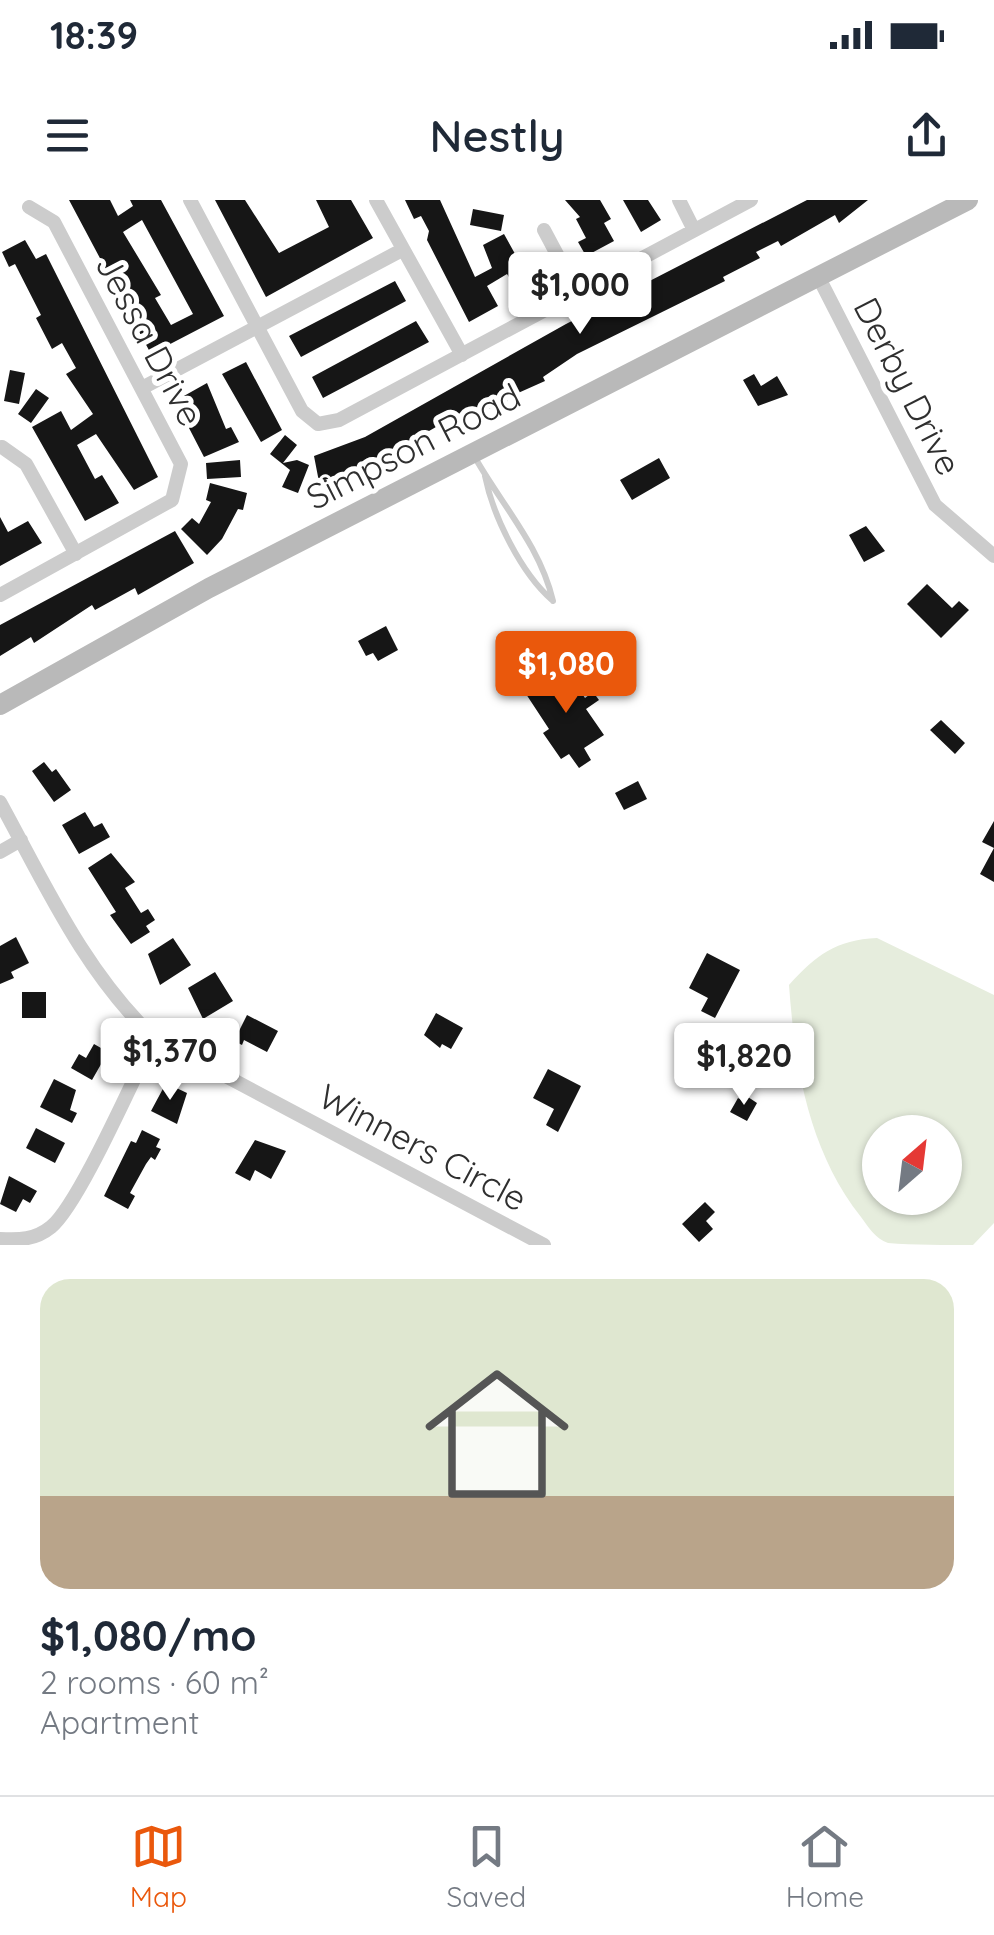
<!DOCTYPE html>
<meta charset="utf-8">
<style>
body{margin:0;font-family:Quicksand,sans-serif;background:#f6f6f7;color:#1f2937;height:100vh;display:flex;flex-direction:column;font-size:38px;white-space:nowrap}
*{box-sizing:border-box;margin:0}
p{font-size:32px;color:#747a83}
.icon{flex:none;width:55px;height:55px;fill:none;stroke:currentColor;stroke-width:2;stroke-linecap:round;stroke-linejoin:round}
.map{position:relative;height:1045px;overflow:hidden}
.side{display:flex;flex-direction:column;background:#fff;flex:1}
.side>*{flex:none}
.needle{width:65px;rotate:28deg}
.fabs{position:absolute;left:862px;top:915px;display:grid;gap:20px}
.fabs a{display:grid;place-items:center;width:100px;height:100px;border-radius:50%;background:#fff;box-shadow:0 2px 8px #0004;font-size:50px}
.price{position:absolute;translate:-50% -85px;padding:0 22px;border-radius:10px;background:#fff;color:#222;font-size:32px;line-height:65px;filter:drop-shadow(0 2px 5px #0008)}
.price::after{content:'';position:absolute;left:50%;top:60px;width:30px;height:22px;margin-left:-15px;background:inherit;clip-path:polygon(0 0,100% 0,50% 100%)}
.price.on{background:#ea580c;color:#fff}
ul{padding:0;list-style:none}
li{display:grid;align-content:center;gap:20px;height:530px;padding:0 40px}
li span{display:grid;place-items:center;height:310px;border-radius:30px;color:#555}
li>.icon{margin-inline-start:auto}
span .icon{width:180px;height:180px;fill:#fffc;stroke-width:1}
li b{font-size:42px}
.status{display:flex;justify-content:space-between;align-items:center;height:70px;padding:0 50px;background:#fff;direction:ltr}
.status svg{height:28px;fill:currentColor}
header{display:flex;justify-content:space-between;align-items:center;height:130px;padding:0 40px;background:#fff;font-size:45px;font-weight:600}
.menu{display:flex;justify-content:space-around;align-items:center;height:140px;border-top:2px solid #e0e1e3;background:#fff;font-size:28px;color:#747a83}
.menu a{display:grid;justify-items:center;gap:5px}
.menu .on{color:#ea580c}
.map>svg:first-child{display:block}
.green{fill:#e6eddd;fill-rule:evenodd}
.building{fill:#161616;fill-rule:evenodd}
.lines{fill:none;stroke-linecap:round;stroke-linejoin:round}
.lane{stroke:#ccc;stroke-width:6}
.street{stroke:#ccc;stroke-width:14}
.secondary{stroke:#b9b9b9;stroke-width:20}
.labels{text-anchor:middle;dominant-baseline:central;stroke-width:10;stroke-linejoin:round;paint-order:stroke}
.street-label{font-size:35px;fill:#2f2f2f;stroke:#fff}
</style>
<div class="status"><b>18:39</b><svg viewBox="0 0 49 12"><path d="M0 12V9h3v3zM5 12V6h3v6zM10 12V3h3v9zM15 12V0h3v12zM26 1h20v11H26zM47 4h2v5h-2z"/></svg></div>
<header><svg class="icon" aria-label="menu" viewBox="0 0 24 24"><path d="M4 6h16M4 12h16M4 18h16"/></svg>Nestly<svg class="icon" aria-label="share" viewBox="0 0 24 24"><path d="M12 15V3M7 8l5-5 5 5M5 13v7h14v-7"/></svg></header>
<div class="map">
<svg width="994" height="1045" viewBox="0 0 994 1045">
<rect width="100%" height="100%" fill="#fff"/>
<!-- green -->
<path class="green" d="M877 738 994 795V1023L973 1045C948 1045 912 1045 888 1043 875 1038 869 1028 861 1017 809 951 795 868 789 785 816 755 836 740 877 738ZM945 932V998H880V932Z"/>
<!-- building -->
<path class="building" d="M69 0H110L118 16 133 6 130 0H161L224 116 151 154ZM142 20 193 114 171 125 155 98 161 95 123 32Z
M215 0H245L279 53 329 27 316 0H351L373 38 266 97Z
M405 0H440L475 77 492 68 483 45 504 34 524 70 532 65 541 79 519 93 507 74 487 86 498 106 469 122 427 40 429 31 421 16 414 19Z
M565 0H600L611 19 604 23 614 41 586 56 578 42 586 38 576 19 580 17Z
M623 0H648L661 20 641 32Z
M807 0H868L839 23 835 15 781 46 778 41 756 52 760 58 723 77 725 81 577 154 543 177 545 181 507 198 508 202 475 214 471 207 359 271 320 287 314 256 365 237 566 124Z
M473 9 504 15 501 31 470 25Z
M25 40 36 59 46 54 158 277 134 290 96 234 77 245 95 279 102 275 119 303 85 321 32 227 61 211 71 230 93 214 66 174 76 168 62 143 52 149 36 118 41 115 15 64 9 67 2 52Z
M395 81 406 101 301 157 289 136Z
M416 121 429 142 323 198 312 177Z
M246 162 282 230 261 242 222 174Z
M10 170 25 173 19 204 4 201Z
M754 174 761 186 777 176 788 195 758 206 743 180Z
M207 183 226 229 231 227 239 242 204 257 175 201Z
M36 189 49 198 31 223 18 214Z
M285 235 297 245 283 263 297 260 309 265 298 293 282 287 290 270 270 254Z
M659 258 670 278 632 300 620 280Z
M240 260 241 277 207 279 206 263Z
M210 283 247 293 243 310 238 309 222 339 207 355 181 329 192 318 199 324 211 302 206 300Z
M0 317 8 332 28 321 42 343 0 366Z
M866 326 885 351 864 362 849 335Z
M175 331 194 363 138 395 135 388 95 410 92 405 34 443 31 437 0 456V425Z
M927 384 952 408 959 401 969 410 941 438 907 404Z
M386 426 398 450 378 461 373 453 366 456 358 441Z
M566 470 585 498 593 492 599 500 586 509 604 535 584 548 591 560 579 568 569 554 561 559 543 533 549 529 526 494 536 487 531 478 542 471 549 482Z
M941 520 965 543 955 554 930 530Z
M44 562 52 572 56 569 71 590 54 602 32 571Z
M638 581 647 599 624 610 615 593Z
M85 612 94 627 102 623 110 637 79 654 62 625Z
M994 621V682L980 674 994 648 982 642Z
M111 653 135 682 125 688 141 713 148 709 155 720 146 726 150 732 131 744 110 715 116 712 88 668Z
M16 737 29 763 11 772 14 778 0 784V746Z
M173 738 191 765 160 785 148 754Z
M707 753 740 770 715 818 701 811 708 798 689 788Z
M215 772 233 801 203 819 188 788Z
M22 792H46V818H22Z
M436 813 463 828 451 849 442 844 440 848 424 835Z
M247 815 278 831 267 852 244 840 242 845 234 841Z
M761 835 766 851 772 849 776 863 745 872 740 841Z
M94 844 108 852 92 880 71 868 79 854 86 858Z
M548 869 581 886 558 932 546 925 554 909 533 898Z
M54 879 76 890 70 910 77 913 72 923 40 907Z
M166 883 187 893 177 924 151 911Z
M748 897 757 903 747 921 730 912 738 898 745 902Z
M36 928 65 943 55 963 26 948Z
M142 930 160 939 156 947 161 949 155 960 151 957 146 964 130 993 135 996 128 1009 104 996 131 941 136 943Z
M255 940 286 951 271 979 255 970 250 981 235 973Z
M9 976 37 991 30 1003 23 999 16 1012 0 1004Z
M705 1002 715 1012 706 1021 713 1029 699 1042 682 1024Z"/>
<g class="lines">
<!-- lane -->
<path class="lane" d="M473 254C500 303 540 345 553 401
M485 276C493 316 521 373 552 400"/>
<!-- street -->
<path class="street" d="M190 0 302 211 318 224 339 220 751 0
M376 0 462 155
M679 0 694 30
M544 30 576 90
M819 78 935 305 994 356
M142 188 402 50
M2 247 26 264 76 354
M0 395 172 300 181 264 54 22 29 7
M0 602C46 686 84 771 154 838L544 1045
M0 652 21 640
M0 1039C19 1040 35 1040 51 1027 79 1004 134 877 154 838"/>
<!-- secondary -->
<path class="secondary" d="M0 505 209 388 968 0"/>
</g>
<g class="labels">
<!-- street labels -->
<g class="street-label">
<text transform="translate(150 140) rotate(62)">Jessa Drive</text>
<text transform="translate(908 186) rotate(63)">Derby Drive</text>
<text transform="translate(413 246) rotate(-27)">Simpson Road</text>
<text transform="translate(423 947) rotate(28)">Winners Circle</text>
</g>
</g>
</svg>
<div class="fabs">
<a><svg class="needle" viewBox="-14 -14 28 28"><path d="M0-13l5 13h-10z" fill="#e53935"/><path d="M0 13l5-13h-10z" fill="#747a83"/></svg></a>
</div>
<b class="price" style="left:580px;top:137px">$1,000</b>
<b class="price on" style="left:566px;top:516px">$1,080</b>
<b class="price" style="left:170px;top:903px">$1,370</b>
<b class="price" style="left:744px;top:908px">$1,820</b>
</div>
<section class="side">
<ul>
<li><span style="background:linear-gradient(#dfe7d0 70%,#b9a48a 0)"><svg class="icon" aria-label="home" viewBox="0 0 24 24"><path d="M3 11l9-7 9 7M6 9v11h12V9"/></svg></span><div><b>$1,080/mo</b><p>2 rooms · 60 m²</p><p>Apartment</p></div></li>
</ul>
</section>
<nav class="menu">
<a class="on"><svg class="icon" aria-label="map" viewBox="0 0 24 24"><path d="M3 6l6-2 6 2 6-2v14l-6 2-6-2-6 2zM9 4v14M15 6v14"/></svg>Map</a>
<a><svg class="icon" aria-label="saved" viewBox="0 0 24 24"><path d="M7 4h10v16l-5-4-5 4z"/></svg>Saved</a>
<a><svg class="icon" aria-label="home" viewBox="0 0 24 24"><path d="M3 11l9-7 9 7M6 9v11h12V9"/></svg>Home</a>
</nav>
